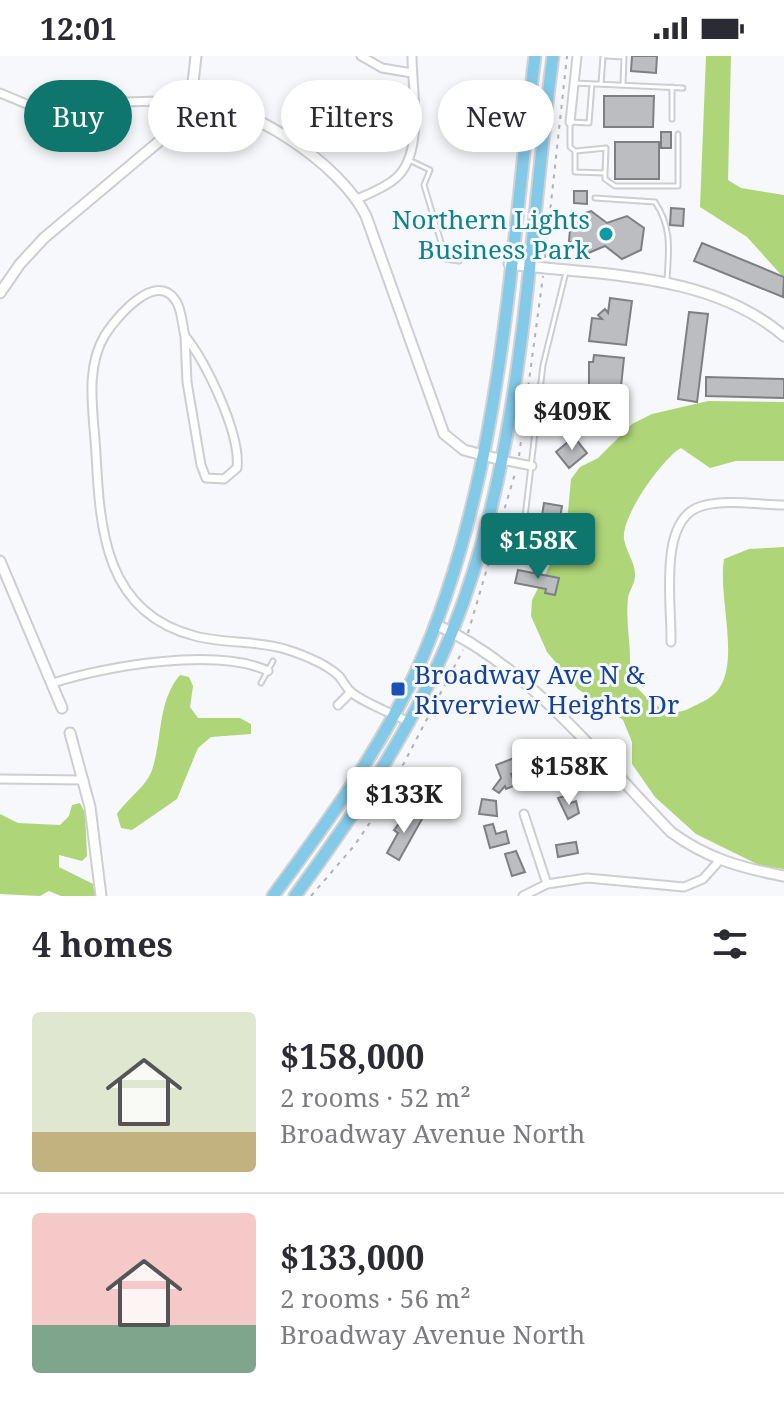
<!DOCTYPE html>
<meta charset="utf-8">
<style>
body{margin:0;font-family:"Noto Serif",serif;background:#f2f2f3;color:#2b2b33;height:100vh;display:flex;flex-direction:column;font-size:30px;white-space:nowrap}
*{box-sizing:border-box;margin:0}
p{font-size:26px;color:#7c7c81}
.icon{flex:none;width:44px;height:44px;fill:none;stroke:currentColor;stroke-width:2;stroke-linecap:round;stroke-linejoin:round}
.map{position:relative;height:840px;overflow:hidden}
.details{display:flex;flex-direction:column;background:#fff;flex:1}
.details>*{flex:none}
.hud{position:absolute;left:24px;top:24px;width:736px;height:72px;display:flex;gap:16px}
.price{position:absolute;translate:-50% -68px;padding:0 18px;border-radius:8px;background:#fff;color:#222;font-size:26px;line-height:52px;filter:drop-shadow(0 2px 4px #0008)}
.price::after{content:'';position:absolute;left:50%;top:48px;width:24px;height:18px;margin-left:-12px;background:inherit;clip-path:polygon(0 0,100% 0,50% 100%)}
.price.on{background:#0f766e;color:#fff}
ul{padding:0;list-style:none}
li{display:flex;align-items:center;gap:24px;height:200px;padding:0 32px}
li+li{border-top:2px solid #e1e1e2}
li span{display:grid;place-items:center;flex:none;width:224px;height:160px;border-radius:8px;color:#555}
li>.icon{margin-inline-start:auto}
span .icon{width:96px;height:96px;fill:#fffc;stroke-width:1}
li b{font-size:34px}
h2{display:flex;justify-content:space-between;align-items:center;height:96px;padding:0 32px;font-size:34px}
.tag{padding:0 28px;border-radius:36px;background:#fff;box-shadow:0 4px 12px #0003;font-size:28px;line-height:72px}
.tag.on{background:#0f766e;color:#fff}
.status{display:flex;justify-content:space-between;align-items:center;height:56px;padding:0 40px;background:#fff;direction:ltr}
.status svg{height:22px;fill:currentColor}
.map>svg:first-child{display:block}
.forest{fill:#aed578}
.building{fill:#bcbdc0;stroke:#7e7f83;stroke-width:2}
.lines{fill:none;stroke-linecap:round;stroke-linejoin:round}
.service-casing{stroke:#cdced2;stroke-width:7}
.minor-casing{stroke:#cdced2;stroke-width:11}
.tertiary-casing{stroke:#cdced2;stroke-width:13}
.primary-casing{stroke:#d2d2d3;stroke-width:15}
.path{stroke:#afb1b3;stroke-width:2;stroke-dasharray:4 6;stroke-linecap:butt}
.service{stroke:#fff;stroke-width:3}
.minor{stroke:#fff;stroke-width:7}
.tertiary{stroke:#fff;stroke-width:9}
.primary{stroke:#83c9e8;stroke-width:11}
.culture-dot{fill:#0f9aa8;stroke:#f6f8fb;stroke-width:3}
.transit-dot{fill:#1a4fb4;stroke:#f6f8fb;stroke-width:3}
.labels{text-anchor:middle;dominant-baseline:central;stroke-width:6;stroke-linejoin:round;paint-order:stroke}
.culture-label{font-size:26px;fill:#0d838f;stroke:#f6f8fb;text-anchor:end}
.transit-label{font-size:26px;fill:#164399;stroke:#f6f8fb;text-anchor:start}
</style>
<div class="status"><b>12:01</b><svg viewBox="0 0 49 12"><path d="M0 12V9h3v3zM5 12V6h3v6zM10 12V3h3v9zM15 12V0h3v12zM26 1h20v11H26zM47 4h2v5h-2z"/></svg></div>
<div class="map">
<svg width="784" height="840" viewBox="0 0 784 840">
<rect width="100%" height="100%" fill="#f6f8fb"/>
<!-- forest -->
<path class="forest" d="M706 0H731L728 124 741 132 784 139V222L747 181 700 151Z
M708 345 784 346V405H736L710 412 681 392C663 402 621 460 624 483 626 495 635 507 635 518 636 526 629 535 628 542 625 569 633 596 629 623 644 639 665 666 690 652 700 647 715 641 720 631 739 601 718 541 724 503L749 493 784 491V813L761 810 696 778 655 741 632 708V686L623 664 578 633 547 596 531 560 532 544 566 478 571 423 580 411 598 402 632 368 652 358Z
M180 619 189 621 193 630 190 651 198 662H240L251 668V678L211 681 198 692 177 743 132 774 121 772 117 758C127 743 146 731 152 714 163 681 157 646 180 619Z
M80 747 85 757 87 800 82 805 59 799V811L93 828 95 840H61L49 835 40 840 0 838V758L18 767 60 769 69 760 72 749Z"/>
<!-- building -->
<path class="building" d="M632 0H657L656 17 631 15Z
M604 40H654L653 71H604Z
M661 76H671V92H661Z
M615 86H659V123H615Z
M574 135H587V148L574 147Z
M671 152 684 153 683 170 670 169Z
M591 155 607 167 627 160 644 172 641 194 622 203 605 190 586 198 569 185 571 162Z
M702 187 784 221 783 241 694 205Z
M610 242 632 245 626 289 589 285 592 262 602 263 598 259 605 253 608 257Z
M689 256 708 258 697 346 678 343Z
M594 299 624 302 620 340 589 336V306H593Z
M706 321 784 323V342L706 340Z
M556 339 614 344 611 377 553 372Z
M574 381 587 397 569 412 556 396Z
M544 447 562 450 555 493 537 490Z
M518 514 559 522 555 539 545 537 546 533 515 527Z
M517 701 522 713 511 718 516 729 506 733 505 730 499 737 493 733 501 722 496 709Z
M548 714 561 721 554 734 534 724 538 716 545 719Z
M568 739 571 747 576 745 579 757 568 763 558 742Z
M482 743 496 745 497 760 479 758Z
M408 756 422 763 399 804 387 797 398 777 394 774Z
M493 768 496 778 506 775 509 787 490 792 484 770Z
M576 786 578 797 558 801 556 789Z
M516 795 525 816 512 820 505 798Z"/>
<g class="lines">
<defs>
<path id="service" d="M606 0 624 1 623 29
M574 27 683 32
M592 28 589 67 570 66V91L575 95V116L605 117V123L615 130H678V78
M601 28 603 0
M672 63V31
M576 95 606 92 605 117
M409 104 430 114 424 129 446 203 459 205
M595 142 655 146C672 171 669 194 667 223
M520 503 543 309 566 216
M261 627 273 605"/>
<path id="minor" d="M361 0 382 12 412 17
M0 37 29 49 191 44
M570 66 577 0
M357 143C370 137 385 132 396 122 425 96 412 35 412 0
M185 280C182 269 182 254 176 245 156 213 115 263 105 279 84 313 94 359 96 398 100 474 105 557 195 580 224 588 256 584 285 593 304 599 325 607 339 620 343 625 346 631 350 635 361 646 394 658 409 666
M185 280C206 306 241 378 237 412L224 423 206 422 201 409 187 326Z
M502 404 532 410
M671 586C672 549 657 462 702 450 727 443 759 449 784 449
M53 627C105 610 217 591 268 615
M338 649 351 636
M0 723 84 724
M524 758 547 828
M523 840 547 828 587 822 684 831 703 823 719 805"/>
<path id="tertiary" d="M191 44C248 47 341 108 366 160L444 378 464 394 502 404
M509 208C603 220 709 216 784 280
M0 237 20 208 44 182 175 72 191 44 196 0
M0 505 62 652
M435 568C530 611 600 703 671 776 706 802 741 812 784 820
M70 677 90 751 101 840"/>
<path id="primary" d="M273 840C326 768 378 697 416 616 503 423 509 206 535 0
M295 840C356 756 413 672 452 576 525 394 527 192 553 0"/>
</defs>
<!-- service casing -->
<use href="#service" class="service-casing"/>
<!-- minor casing -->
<use href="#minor" class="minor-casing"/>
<!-- tertiary casing -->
<use href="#tertiary" class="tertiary-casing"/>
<!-- primary casing -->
<use href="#primary" class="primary-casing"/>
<!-- path -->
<path class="path" d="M545 202 567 0
M519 400 543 220
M468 577 516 414
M311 840 354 790 382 749 463 594"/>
<!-- service -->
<use href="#service" class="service"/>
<!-- minor -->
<use href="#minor" class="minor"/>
<!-- tertiary -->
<use href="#tertiary" class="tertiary"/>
<!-- primary -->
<use href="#primary" class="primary"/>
</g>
<!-- markers -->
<circle class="culture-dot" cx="606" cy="178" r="8"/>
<rect class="transit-dot" x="390" y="625" width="16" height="16" rx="4"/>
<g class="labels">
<!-- culture labels -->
<g class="culture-label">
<text x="590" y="163">Northern Lights<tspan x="590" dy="30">Business Park</tspan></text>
</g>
<!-- transit labels -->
<g class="transit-label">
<text x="414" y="618">Broadway Ave N &amp;<tspan x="414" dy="30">Riverview Heights Dr</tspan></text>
</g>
</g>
</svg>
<b class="price" style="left:572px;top:396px">$409K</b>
<b class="price on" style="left:538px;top:525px">$158K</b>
<b class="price" style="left:569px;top:751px">$158K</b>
<b class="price" style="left:404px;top:779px">$133K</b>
<div class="hud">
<a class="tag on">Buy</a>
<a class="tag">Rent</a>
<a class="tag">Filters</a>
<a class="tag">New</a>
</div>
</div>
<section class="details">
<h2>4 homes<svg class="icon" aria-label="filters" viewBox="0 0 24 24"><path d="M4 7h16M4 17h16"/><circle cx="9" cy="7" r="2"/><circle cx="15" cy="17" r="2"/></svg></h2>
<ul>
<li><span style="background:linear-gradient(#dfe7d0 75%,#c2b280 0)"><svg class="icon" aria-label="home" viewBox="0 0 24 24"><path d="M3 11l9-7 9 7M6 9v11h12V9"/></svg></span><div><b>$158,000</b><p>2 rooms · 52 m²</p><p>Broadway Avenue North</p></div></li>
<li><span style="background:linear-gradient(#f6c9c9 70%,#7fa58c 0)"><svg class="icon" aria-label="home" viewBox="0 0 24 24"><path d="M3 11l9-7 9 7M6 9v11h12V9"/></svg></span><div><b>$133,000</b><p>2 rooms · 56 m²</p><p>Broadway Avenue North</p></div></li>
</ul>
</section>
